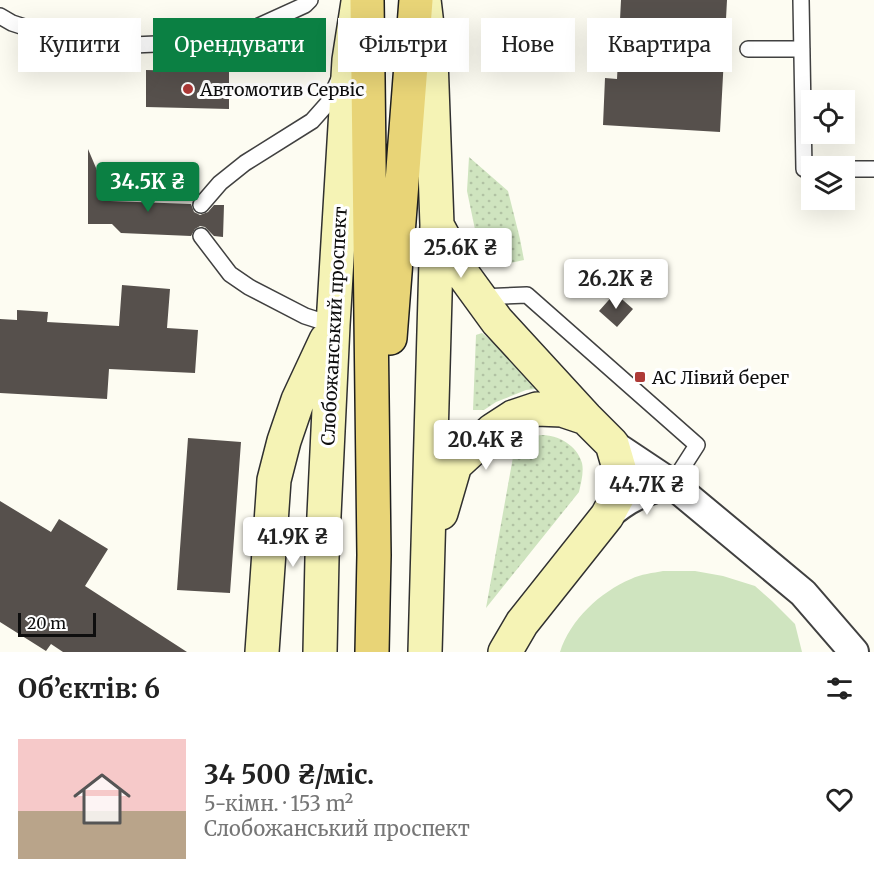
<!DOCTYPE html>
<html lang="uk">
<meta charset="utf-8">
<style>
body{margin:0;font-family:Merriweather,serif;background:#f6f6f6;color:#222;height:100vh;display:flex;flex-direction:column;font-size:22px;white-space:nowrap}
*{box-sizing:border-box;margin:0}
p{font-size:20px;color:#767676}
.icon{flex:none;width:33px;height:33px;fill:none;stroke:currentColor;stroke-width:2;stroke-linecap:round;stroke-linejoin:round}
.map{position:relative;height:652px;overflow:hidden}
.sheet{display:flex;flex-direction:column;background:#fff;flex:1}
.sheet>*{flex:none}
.hud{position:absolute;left:18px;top:18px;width:838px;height:54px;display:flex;gap:12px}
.tools{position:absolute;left:801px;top:90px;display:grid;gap:12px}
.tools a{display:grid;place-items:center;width:54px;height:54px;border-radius:0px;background:#fff;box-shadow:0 6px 24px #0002;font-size:30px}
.scale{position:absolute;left:18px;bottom:15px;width:78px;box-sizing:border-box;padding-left:6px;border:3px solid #0e0e0e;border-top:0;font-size:16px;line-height:21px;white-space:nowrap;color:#0e0e0e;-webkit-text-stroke:4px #fff;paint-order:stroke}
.price{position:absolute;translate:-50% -51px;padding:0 14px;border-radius:6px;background:#fff;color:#222;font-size:20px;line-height:39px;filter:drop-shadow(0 2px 3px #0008)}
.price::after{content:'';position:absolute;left:50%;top:36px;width:18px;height:14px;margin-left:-9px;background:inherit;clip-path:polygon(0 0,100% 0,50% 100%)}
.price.active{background:#0b8043;color:#fff}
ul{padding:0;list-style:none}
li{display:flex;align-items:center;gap:18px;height:150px;padding:0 18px}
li+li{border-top:2px solid #e0e0e0}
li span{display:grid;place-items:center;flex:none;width:168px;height:120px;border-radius:0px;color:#555}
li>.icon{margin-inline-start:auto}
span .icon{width:72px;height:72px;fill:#fffc;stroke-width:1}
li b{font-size:26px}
h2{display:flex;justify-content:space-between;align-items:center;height:72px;padding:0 18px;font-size:26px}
.tag{padding:0 21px;border-radius:0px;background:#fff;box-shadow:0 6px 24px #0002;font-size:21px;line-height:54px}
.tag.active{background:#0b8043;color:#fff}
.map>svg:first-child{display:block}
.grass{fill:url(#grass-dots)}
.park{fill:#cfe4bf}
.building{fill:#56504c}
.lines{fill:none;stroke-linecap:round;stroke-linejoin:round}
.service-casing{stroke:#414141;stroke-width:18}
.minor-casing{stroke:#414141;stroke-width:32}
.secondary-casing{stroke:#303030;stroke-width:36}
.primary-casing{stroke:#1f1f1f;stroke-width:36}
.service{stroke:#fff;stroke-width:15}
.minor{stroke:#fff;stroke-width:28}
.secondary{stroke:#f5f3b5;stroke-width:33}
.primary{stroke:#e8d477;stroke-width:33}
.poi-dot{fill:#ae3a37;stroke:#fff;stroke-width:2}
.labels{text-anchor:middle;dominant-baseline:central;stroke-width:6;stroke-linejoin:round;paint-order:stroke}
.poi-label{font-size:18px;fill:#0e0e0e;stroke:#fff;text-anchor:start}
.street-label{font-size:18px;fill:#0e0e0e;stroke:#fff}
</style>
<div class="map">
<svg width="874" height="652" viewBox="0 0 874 652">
<defs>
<pattern id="grass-dots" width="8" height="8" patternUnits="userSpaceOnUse" patternTransform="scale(1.5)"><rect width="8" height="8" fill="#cfe4bf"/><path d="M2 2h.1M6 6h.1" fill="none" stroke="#b1c2a3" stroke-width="1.8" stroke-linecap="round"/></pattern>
</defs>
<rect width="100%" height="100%" fill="#fdfcf2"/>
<!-- grass -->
<path class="grass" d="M469 157 508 191 520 239 524 260 506 264 482 263 467 191Z
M482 333 540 384 535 389 526 390 496 402 484 410H473L476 335Z
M541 435C558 435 577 445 582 463 584 472 581 483 579 492L486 608 513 457C519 441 524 437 541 435Z"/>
<!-- park -->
<path class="park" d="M663 571H695L723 576 755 586 772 601 795 624 802 652H560C570 620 600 592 631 579 641 574 653 573 663 571Z"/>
<!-- building -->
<path class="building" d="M621 0H727L720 132 603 125 605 78 617 79Z
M146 70 229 72V109L146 107Z
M88 149 110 201 191 204 194 212 200 215 208 212 214 205H224L223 237 214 236 205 227 200 226 195 229 191 236 121 233 112 224H88Z
M122 285 170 289 167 328 198 330 195 373 109 369 107 399 0 393V319L17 320V310L48 312 47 322 119 326Z
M615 293 633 309 617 327 599 311Z
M188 438 241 442 230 593 177 590Z
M0 501 51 532 59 519 108 549 85 586 187 652H63L51 644 46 651 0 622Z"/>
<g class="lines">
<defs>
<path id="service" d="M801 0 804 169H812
M0 16 12 23 86 47 226 41 305 5 310 0
M748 49H802
M844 169H874
M201 205 220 183 245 163 312 121 328 103 339 79
M201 236 230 274 249 287 305 316 333 325
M480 297 527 295 697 445 672 484"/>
<path id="minor" d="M612 444 672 484 803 593 854 652
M607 516C627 498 645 490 672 484"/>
<path id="secondary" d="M424 0 431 59 437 225 425 652
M438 227 465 277 497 321 586 418 612 444 619 468 621 481 619 494 607 516 522 623 505 652
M441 513 455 465 493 430 513 417 537 409 562 410 586 418
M262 652 274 480 284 441 298 400 326 340
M320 652 322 558 333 325 349 60 358 2"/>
<path id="primary" d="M367 0 374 555 372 652
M390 338 416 0"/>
</defs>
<!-- service casing -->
<use href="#service" class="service-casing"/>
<!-- minor casing -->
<use href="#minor" class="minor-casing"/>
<!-- secondary casing -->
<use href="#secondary" class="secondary-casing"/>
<!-- primary casing -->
<use href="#primary" class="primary-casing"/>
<!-- service -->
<use href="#service" class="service"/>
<!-- minor -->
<use href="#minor" class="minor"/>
<!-- secondary -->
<use href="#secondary" class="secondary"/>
<!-- primary -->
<use href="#primary" class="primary"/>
</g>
<!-- markers -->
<g class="poi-dot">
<circle cx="188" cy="89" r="6"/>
<rect x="634" y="371" width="12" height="12" rx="3"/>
</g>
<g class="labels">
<!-- poi labels -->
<g class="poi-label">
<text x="200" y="89">Автомотив Сервіс</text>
<text x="652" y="377">АС Лівий берег</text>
</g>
<!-- street labels -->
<g class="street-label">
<text transform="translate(334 326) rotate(-87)">Слобожанський проспект</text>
</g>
</g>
</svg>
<div class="tools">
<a><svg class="icon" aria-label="locate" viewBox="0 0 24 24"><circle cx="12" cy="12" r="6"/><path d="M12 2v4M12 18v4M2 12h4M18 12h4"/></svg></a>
<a><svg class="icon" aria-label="layers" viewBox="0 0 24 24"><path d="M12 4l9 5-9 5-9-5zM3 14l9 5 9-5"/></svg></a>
</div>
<div class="scale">20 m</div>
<b class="price active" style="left:148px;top:213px">34.5K ₴</b>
<b class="price" style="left:461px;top:279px">25.6K ₴</b>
<b class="price" style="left:616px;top:310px">26.2K ₴</b>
<b class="price" style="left:486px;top:471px">20.4K ₴</b>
<b class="price" style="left:647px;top:516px">44.7K ₴</b>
<b class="price" style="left:293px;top:568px">41.9K ₴</b>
<div class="hud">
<a class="tag">Купити</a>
<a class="tag active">Орендувати</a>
<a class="tag">Фільтри</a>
<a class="tag">Нове</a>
<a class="tag">Квартира</a>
</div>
</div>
<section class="sheet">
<h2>Об’єктів: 6<svg class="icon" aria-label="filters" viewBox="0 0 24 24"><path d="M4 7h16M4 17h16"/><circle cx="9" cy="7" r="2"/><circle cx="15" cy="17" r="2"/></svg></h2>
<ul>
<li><span style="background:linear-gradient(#f6c9c9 60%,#b9a48a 0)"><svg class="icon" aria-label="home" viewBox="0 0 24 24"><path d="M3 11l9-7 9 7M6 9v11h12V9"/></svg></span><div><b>34 500 ₴/міс.</b><p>5-кімн. · 153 m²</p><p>Слобожанський проспект</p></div><svg class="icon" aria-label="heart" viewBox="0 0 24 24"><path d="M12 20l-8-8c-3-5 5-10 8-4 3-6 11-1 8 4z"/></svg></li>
</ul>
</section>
